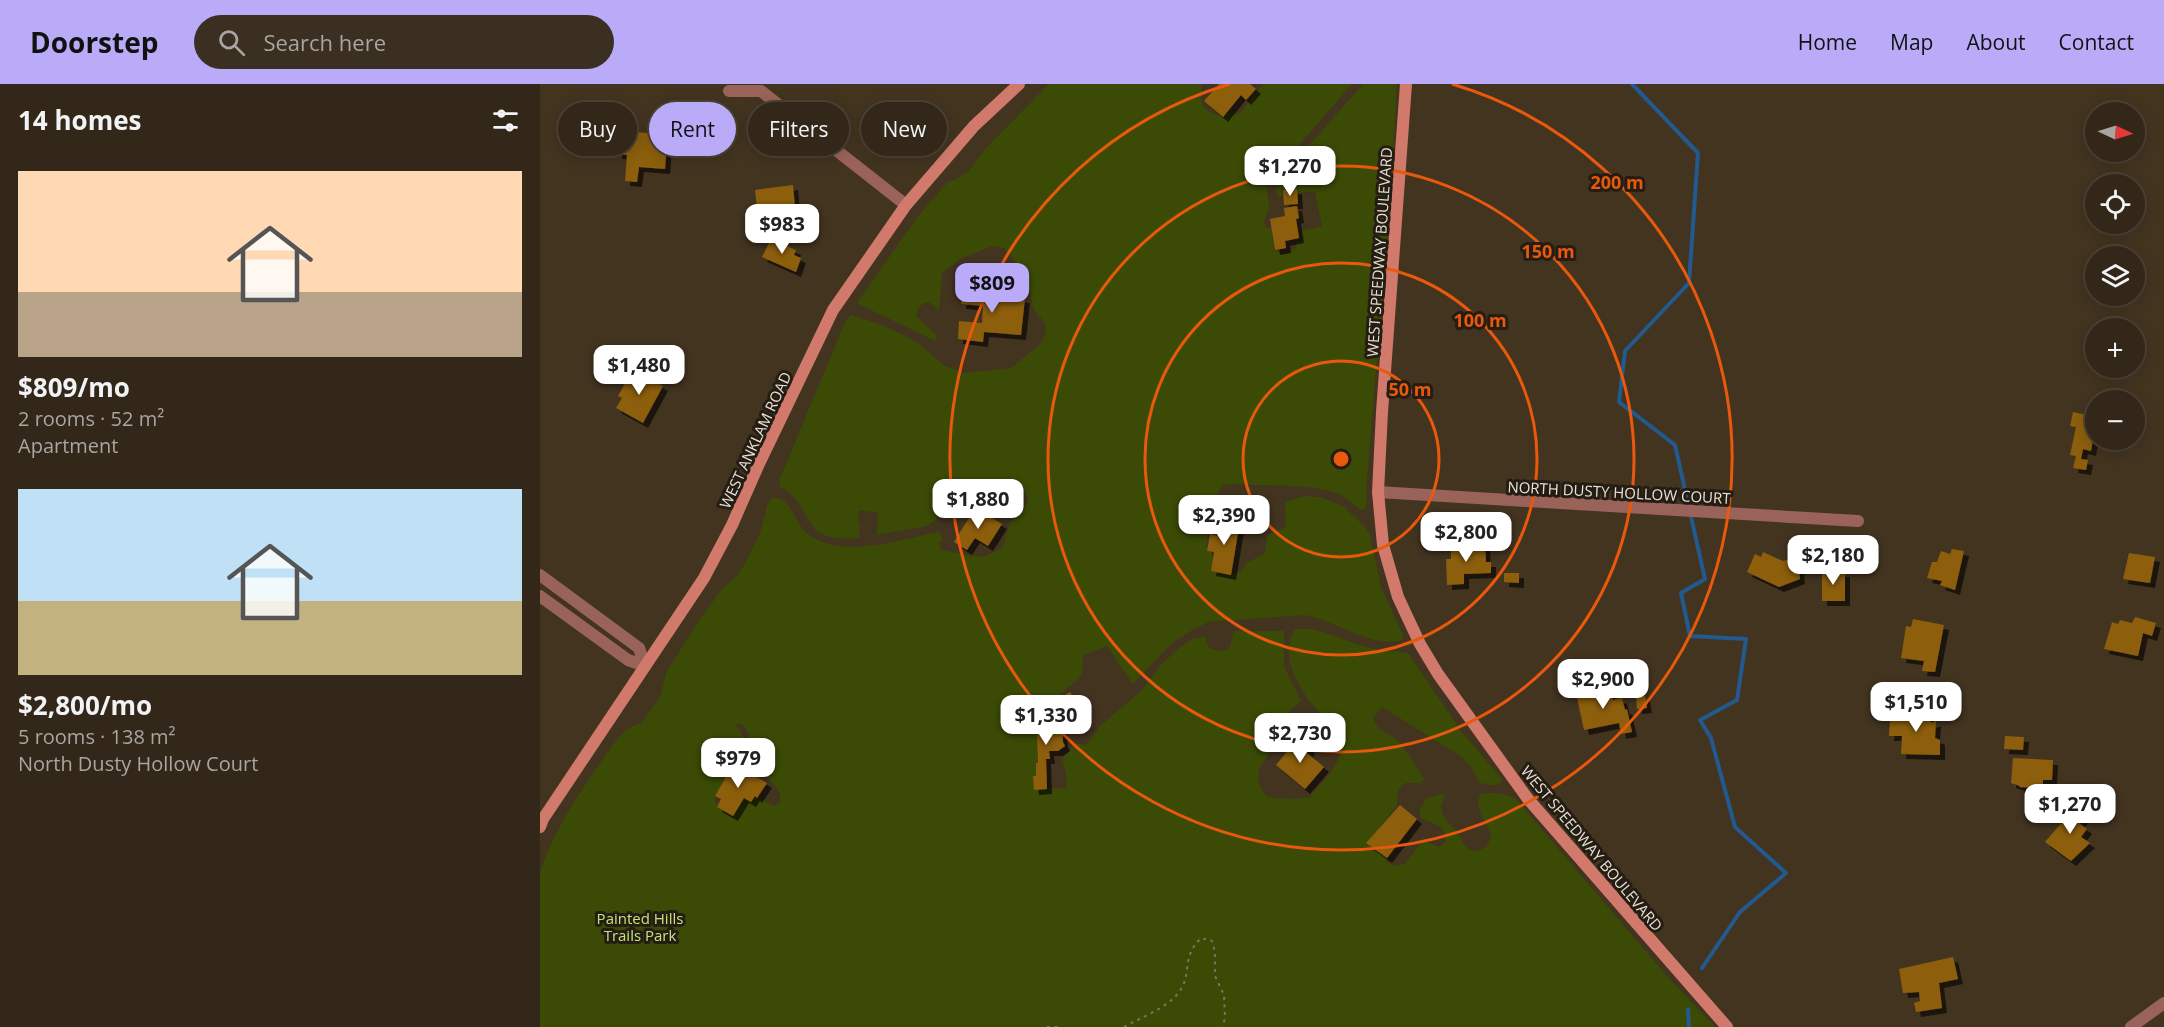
<!DOCTYPE html>
<meta charset="utf-8">
<style>
body{margin:0;font-family:"Open Sans",sans-serif;background:#3a2f21;color:#f1f3f6;height:100vh;display:flex;flex-direction:column;font-size:22px;white-space:nowrap}
*{box-sizing:border-box;margin:0}
p{font-size:20px;color:#a8a5a2}
.icon{flex:none;width:33px;height:33px;fill:none;stroke:currentColor;stroke-width:2;stroke-linecap:round;stroke-linejoin:round}
.map{position:relative;flex:1;overflow:hidden}
.details{display:flex;flex-direction:column;background:#322718;width:540px}
.details>*{flex:none}
.hud{position:absolute;left:18px;top:18px;width:570px;height:54px;display:flex;gap:12px}
.needle{width:39px;rotate:94deg}
.buttons{position:absolute;left:1545px;top:18px;display:grid;gap:12px}
.buttons a{display:grid;place-items:center;width:60px;height:60px;border-radius:50%;background:#322718;box-shadow:0 3px 15px #0003,0 0 0 2px #4d4437;font-size:30px}
.price{position:absolute;translate:-50% -51px;padding:0 14px;border-radius:12px;background:#fff;color:#222;font-size:20px;line-height:39px;filter:drop-shadow(0 2px 3px #0008)}
.price::after{content:'';position:absolute;left:50%;top:36px;width:18px;height:14px;margin-left:-9px;background:inherit;clip-path:polygon(0 0,100% 0,50% 100%)}
.price.current{background:#b9abf7;color:#111}
ul{padding:0;list-style:none}
li{display:grid;align-content:center;gap:12px;height:318px;padding:0 18px}
li span{display:grid;place-items:center;height:186px;border-radius:0px;color:#555}
li>.icon{margin-inline-start:auto}
span .icon{width:108px;height:108px;fill:#fffc;stroke-width:1}
li b{font-size:26px}
h2{display:flex;justify-content:space-between;align-items:center;height:72px;padding:0 18px;font-size:26px}
.chip{padding:0 21px;border-radius:27px;background:#322718;box-shadow:0 3px 15px #0003,0 0 0 2px #4d4437;font-size:21px;line-height:54px}
.chip.current{background:#b9abf7;color:#111}
header{display:flex;align-items:center;gap:36px;box-sizing:border-box;height:84px;padding:0 30px;background:#b9abf7;color:#111}
header strong{font-size:28px}
nav{display:flex;gap:33px;margin-inline-start:auto;font-size:21px}
.search{width:420px;height:54px;background:#3a2f21;display:flex;align-items:center;gap:15px;box-sizing:border-box;padding:0 21px;border-radius:33px;color:#a8a5a2;font-size:22px}
main{display:flex;flex:1;min-height:0}
.map>svg:first-child{display:block}
.green{fill:#3b4b06;fill-rule:evenodd}
.lines{fill:none;stroke-linecap:round;stroke-linejoin:round}
.stream{stroke:#22598f;stroke-width:4}
.building{fill:#8d5e10;filter:url(#shadow)}
.path{stroke:#7f7160;stroke-width:2;stroke-dasharray:3 4.5;stroke-linecap:butt}
.street{stroke:#9a6359;stroke-width:12}
.secondary{stroke:#d17a6b;stroke-width:12}
.ring{fill:none;stroke:#e8590c;stroke-width:3}
.labels{text-anchor:middle;dominant-baseline:central;stroke-width:6;stroke-linejoin:round;paint-order:stroke}
.street-label{font-size:15px;fill:#eae0d4;stroke:#241d14}
.park-label{font-size:15px;fill:#c4e37b;stroke:#241d14}
.centre{fill:#e8590c;stroke:#241d14;stroke-width:3}
.ring-label{font-size:18px;text-anchor:middle;font-weight:bold;fill:#e8590c;stroke:#241d14;stroke-width:6;stroke-linejoin:round;paint-order:stroke}
</style>
<header>
<strong>Doorstep</strong>
<div class="search"><svg class="icon" aria-label="search" viewBox="0 0 24 24"><circle cx="10" cy="10" r="6"/><path d="M15 15l6 6"/></svg>Search here</div>
<nav><a>Home</a><a>Map</a><a>About</a><a>Contact</a></nav>
</header>
<main>
<section class="details">
<h2>14 homes<svg class="icon" aria-label="filters" viewBox="0 0 24 24"><path d="M4 7h16M4 17h16"/><circle cx="9" cy="7" r="2"/><circle cx="15" cy="17" r="2"/></svg></h2>
<ul>
<li><span style="background:linear-gradient(#ffd9b3 65%,#b9a48a 0)"><svg class="icon" aria-label="home" viewBox="0 0 24 24"><path d="M3 11l9-7 9 7M6 9v11h12V9"/></svg></span><div><b>$809/mo</b><p>2 rooms · 52 m²</p><p>Apartment</p></div></li>
<li><span style="background:linear-gradient(#bfe0f5 60%,#c2b280 0)"><svg class="icon" aria-label="home" viewBox="0 0 24 24"><path d="M3 11l9-7 9 7M6 9v11h12V9"/></svg></span><div><b>$2,800/mo</b><p>5 rooms · 138 m²</p><p>North Dusty Hollow Court</p></div></li>
</ul>
</section>
<div class="map">
<svg width="1624" height="943" viewBox="0 0 1624 943">
<defs>
<filter id="shadow"><feDropShadow dx="5" dy="5" stdDeviation="0" flood-color="#0009"/></filter>
</defs>
<rect width="100%" height="100%" fill="#433420"/>
<!-- green -->
<path class="green" d="M509 0H662C659 21 662 27 683 33L688 27 696 31 700 29 723 0H812L730 94 727 106 729 123 724 139 727 144H731L734 166 744 171 755 165 757 158H763L762 147 782 142 775 107 757 109 756 105 742 107V113L738 112 735 106 739 96 823 0H857L850 119 827 394 826 425 821 426C812 419 804 411 793 408 768 400 722 402 694 400L682 401C678 409 678 416 676 425 672 442 665 448 667 467L674 468 671 487 691 491 702 487 707 479 725 469C729 445 724 453 746 443L745 418 764 412 780 413 803 422 824 442 830 451 841 503 863 551V556C835 566 793 535 764 531L668 538 652 546 632 559 593 600 567 562 543 571C542 600 542 590 523 608 517 613 512 621 507 628H496L498 679H496V692H493L494 705 527 704 526 690 522 675 536 660 546 661 560 642 602 606 620 582 638 565 652 555 666 552V559L671 565 685 567 690 563 694 547H744V583L761 617 751 625C749 632 748 641 745 648 734 670 702 686 728 713L747 715 769 714C781 699 808 674 801 654 778 626 734 587 754 546 774 540 807 558 826 563 840 567 854 567 868 569L921 647 961 694 962 698C956 704 948 700 940 699L932 684 922 673 842 623 833 634C838 648 846 647 857 656 862 660 881 689 884 695L881 699H865L857 708V721L827 759 847 774 846 778 853 782 865 780 883 756 899 763 906 757C906 740 893 740 881 734L879 726 887 714 901 710 905 712 901 723 903 730 906 737 917 747 925 762 932 767C944 766 948 763 951 752 947 737 934 728 940 711 952 707 964 710 975 714L1126 891 1175 943H0V788C13 748 36 714 60 679 67 670 74 658 82 650 88 644 94 641 102 639L120 613 126 589 158 538 182 505 196 493 206 478 220 449 228 419 232 414H240C254 423 256 441 268 450 301 476 362 455 399 448L403 456 399 459 401 466C412 467 438 475 445 472 451 470 457 466 463 463L470 438 481 430 488 417 483 403 476 405 467 403 443 413 425 411 417 415 396 436 386 442 337 451 338 429 319 426 318 438 320 439 319 454C255 459 279 424 240 403L239 397 306 236 311 231 336 239 364 251 379 260 405 282 425 289 471 284 499 261 505 252 506 245 504 238 494 226 488 201 471 172 464 164 452 162 420 175 402 189 399 227 389 218C381 219 378 223 376 232L395 250 397 253 395 257 317 219 378 132 409 97 415 96 429 87 446 64ZM195 640 203 641C214 657 217 678 228 694 235 703 243 707 240 719L234 722 215 712 211 718 204 714 193 732C184 727 173 723 175 712L194 680 199 682C209 666 207 654 195 640Z"/>
<g class="lines">
<!-- stream -->
<path class="stream" d="M1092 0 1158 69 1149 199 1085 267 1079 318 1135 361 1165 495 1141 509 1150 552 1206 555 1197 616 1160 636 1171 654 1195 743 1246 789 1200 828 1162 884
M1148 925 1149 943"/>
</g>
<!-- building -->
<path class="building" d="M679 0H710L716 5 706 16 701 11 683 33 664 17Z
M79 47 121 50 120 59 127 60 125 85 99 83 97 98 85 97 87 71 77 70Z
M253 101 255 123 261 122 263 138 219 143 215 106Z
M757 105 758 120 744 121 743 106Z
M757 122 759 134 756 135 759 154 745 157 746 164 735 166 730 135 745 132 744 124Z
M231 155 256 166 254 171 261 174 256 188 222 173Z
M423 201 449 204 448 215 457 216 458 211 485 214 481 251 444 248 443 258 418 255 419 237 442 239 443 222 421 220Z
M93 285 123 302 103 339 76 324 82 314 78 312Z
M1533 328 1547 331 1546 338H1550L1549 344 1555 345 1551 367 1543 365 1541 375 1548 376 1546 386 1533 384 1536 372 1530 371 1536 343 1530 342Z
M435 424 462 440 448 462 435 454 427 466 414 458Z
M681 434 700 437 691 491 671 487 674 468 667 467 670 450 678 452Z
M945 460 946 478H951V489L924 490V500L907 501 906 475H911V462Z
M1269 465 1275 480 1259 486 1260 495 1239 503 1207 488 1215 470 1221 473 1223 468 1243 477 1256 473 1255 470Z
M1412 465 1424 467 1415 506 1400 501 1402 497 1387 494 1392 478H1397L1401 467 1410 470Z
M1589 469 1615 473 1610 499 1583 495Z
M1282 487 1305 488V517H1282Z
M964 489H979V499L964 498Z
M1595 533 1616 539 1612 552 1603 549 1598 572 1564 565 1572 538 1578 540 1580 536 1592 539Z
M1373 535 1404 541 1395 588 1382 587 1384 577 1361 574 1366 542 1371 543Z
M1069 602 1073 616 1082 614 1085 626 1087 625 1092 648 1081 650 1079 639 1044 646 1036 609Z
M530 608 537 620 527 626 520 614Z
M1105 612 1107 624 1097 625 1096 613Z
M1359 625 1391 627V639L1396 637 1395 654 1400 656V671L1361 670 1362 652H1349L1350 635H1359Z
M496 628H507L508 636H522L523 658 525 662 518 667H509L510 675H506L507 705 494 706 493 692H496V679H498Z
M1465 652 1484 653 1483 666 1464 665Z
M758 654 770 665 767 669 784 683 765 705 736 681Z
M1473 674 1513 676 1512 696H1503V704L1479 703 1480 702 1471 699Z
M194 679 227 699 217 714 215 712 211 718 204 714 193 732 177 723 181 715 175 712Z
M860 721 877 735 847 774 826 759Z
M1536 722 1547 730 1539 739 1547 745 1541 753 1550 759 1531 777 1505 758Z
M1413 873 1418 895 1399 899 1402 924 1376 928 1374 919 1380 917 1379 908 1363 909 1359 885Z"/>
<g class="lines">
<!-- path -->
<path class="path" d="M507 943H519
M584 943C601 933 631 923 641 905 652 887 641 874 661 854L672 857 675 868V892L684 911 685 933 683 943"/>
<!-- street -->
<path class="street" d="M189 7H221L366 121
M838 408 1318 437
M0 491 99 564 105 582
M0 512 88 576 105 582
M1591 943 1624 919"/>
<!-- secondary -->
<path class="secondary" d="M866 0 842 328 838 408 843 461 858 513 880 560 898 590 988 715 1187 943
M0 743 3 735 164 494 192 441 218 382 293 226 366 121 434 42 479 0"/>
</g>
<!-- distance rings -->
<g class="ring">
<circle cx="801" cy="375" r="98"/>
<circle cx="801" cy="375" r="196"/>
<circle cx="801" cy="375" r="293"/>
<path d="M912 0A391 391 0 1 1 690 0"/>
</g>
<g class="labels">
<!-- street labels -->
<g class="street-label">
<text transform="translate(839 168) rotate(-86)">WEST SPEEDWAY BOULEVARD</text>
<text transform="translate(215 356) rotate(-65)">WEST ANKLAM ROAD</text>
<text transform="translate(1079 408) rotate(3)">NORTH DUSTY HOLLOW COURT</text>
<text transform="translate(1052 764) rotate(50)">WEST SPEEDWAY BOULEVARD</text>
</g>
<!-- park labels -->
<g class="park-label">
<text x="100" y="834">Painted Hills<tspan x="100" dy="17">Trails Park</tspan></text>
</g>
</g>
<circle cx="801" cy="375" r="9" class="centre"/>
<g class="ring-label">
<text x="1077" y="105">200 m</text>
<text x="1008" y="174">150 m</text>
<text x="940" y="243">100 m</text>
<text x="870" y="312">50 m</text>
</g>
</svg>
<div class="buttons">
<a><svg class="needle" viewBox="-14 -14 28 28"><path d="M0-13l5 13h-10z" fill="#e53935"/><path d="M0 13l5-13h-10z" fill="#a8a5a2"/></svg></a>
<a><svg class="icon" aria-label="locate" viewBox="0 0 24 24"><circle cx="12" cy="12" r="6"/><path d="M12 2v4M12 18v4M2 12h4M18 12h4"/></svg></a>
<a><svg class="icon" aria-label="layers" viewBox="0 0 24 24"><path d="M12 4l9 5-9 5-9-5zM3 14l9 5 9-5"/></svg></a>
<a>+</a>
<a>−</a>
</div>
<b class="price" style="left:750px;top:113px">$1,270</b>
<b class="price" style="left:242px;top:171px">$983</b>
<b class="price current" style="left:452px;top:230px">$809</b>
<b class="price" style="left:99px;top:312px">$1,480</b>
<b class="price" style="left:438px;top:446px">$1,880</b>
<b class="price" style="left:684px;top:462px">$2,390</b>
<b class="price" style="left:926px;top:479px">$2,800</b>
<b class="price" style="left:1293px;top:502px">$2,180</b>
<b class="price" style="left:1063px;top:626px">$2,900</b>
<b class="price" style="left:1376px;top:649px">$1,510</b>
<b class="price" style="left:506px;top:662px">$1,330</b>
<b class="price" style="left:760px;top:680px">$2,730</b>
<b class="price" style="left:198px;top:705px">$979</b>
<b class="price" style="left:1530px;top:751px">$1,270</b>
<div class="hud">
<a class="chip">Buy</a>
<a class="chip current">Rent</a>
<a class="chip">Filters</a>
<a class="chip">New</a>
</div>
</div>
</main>
